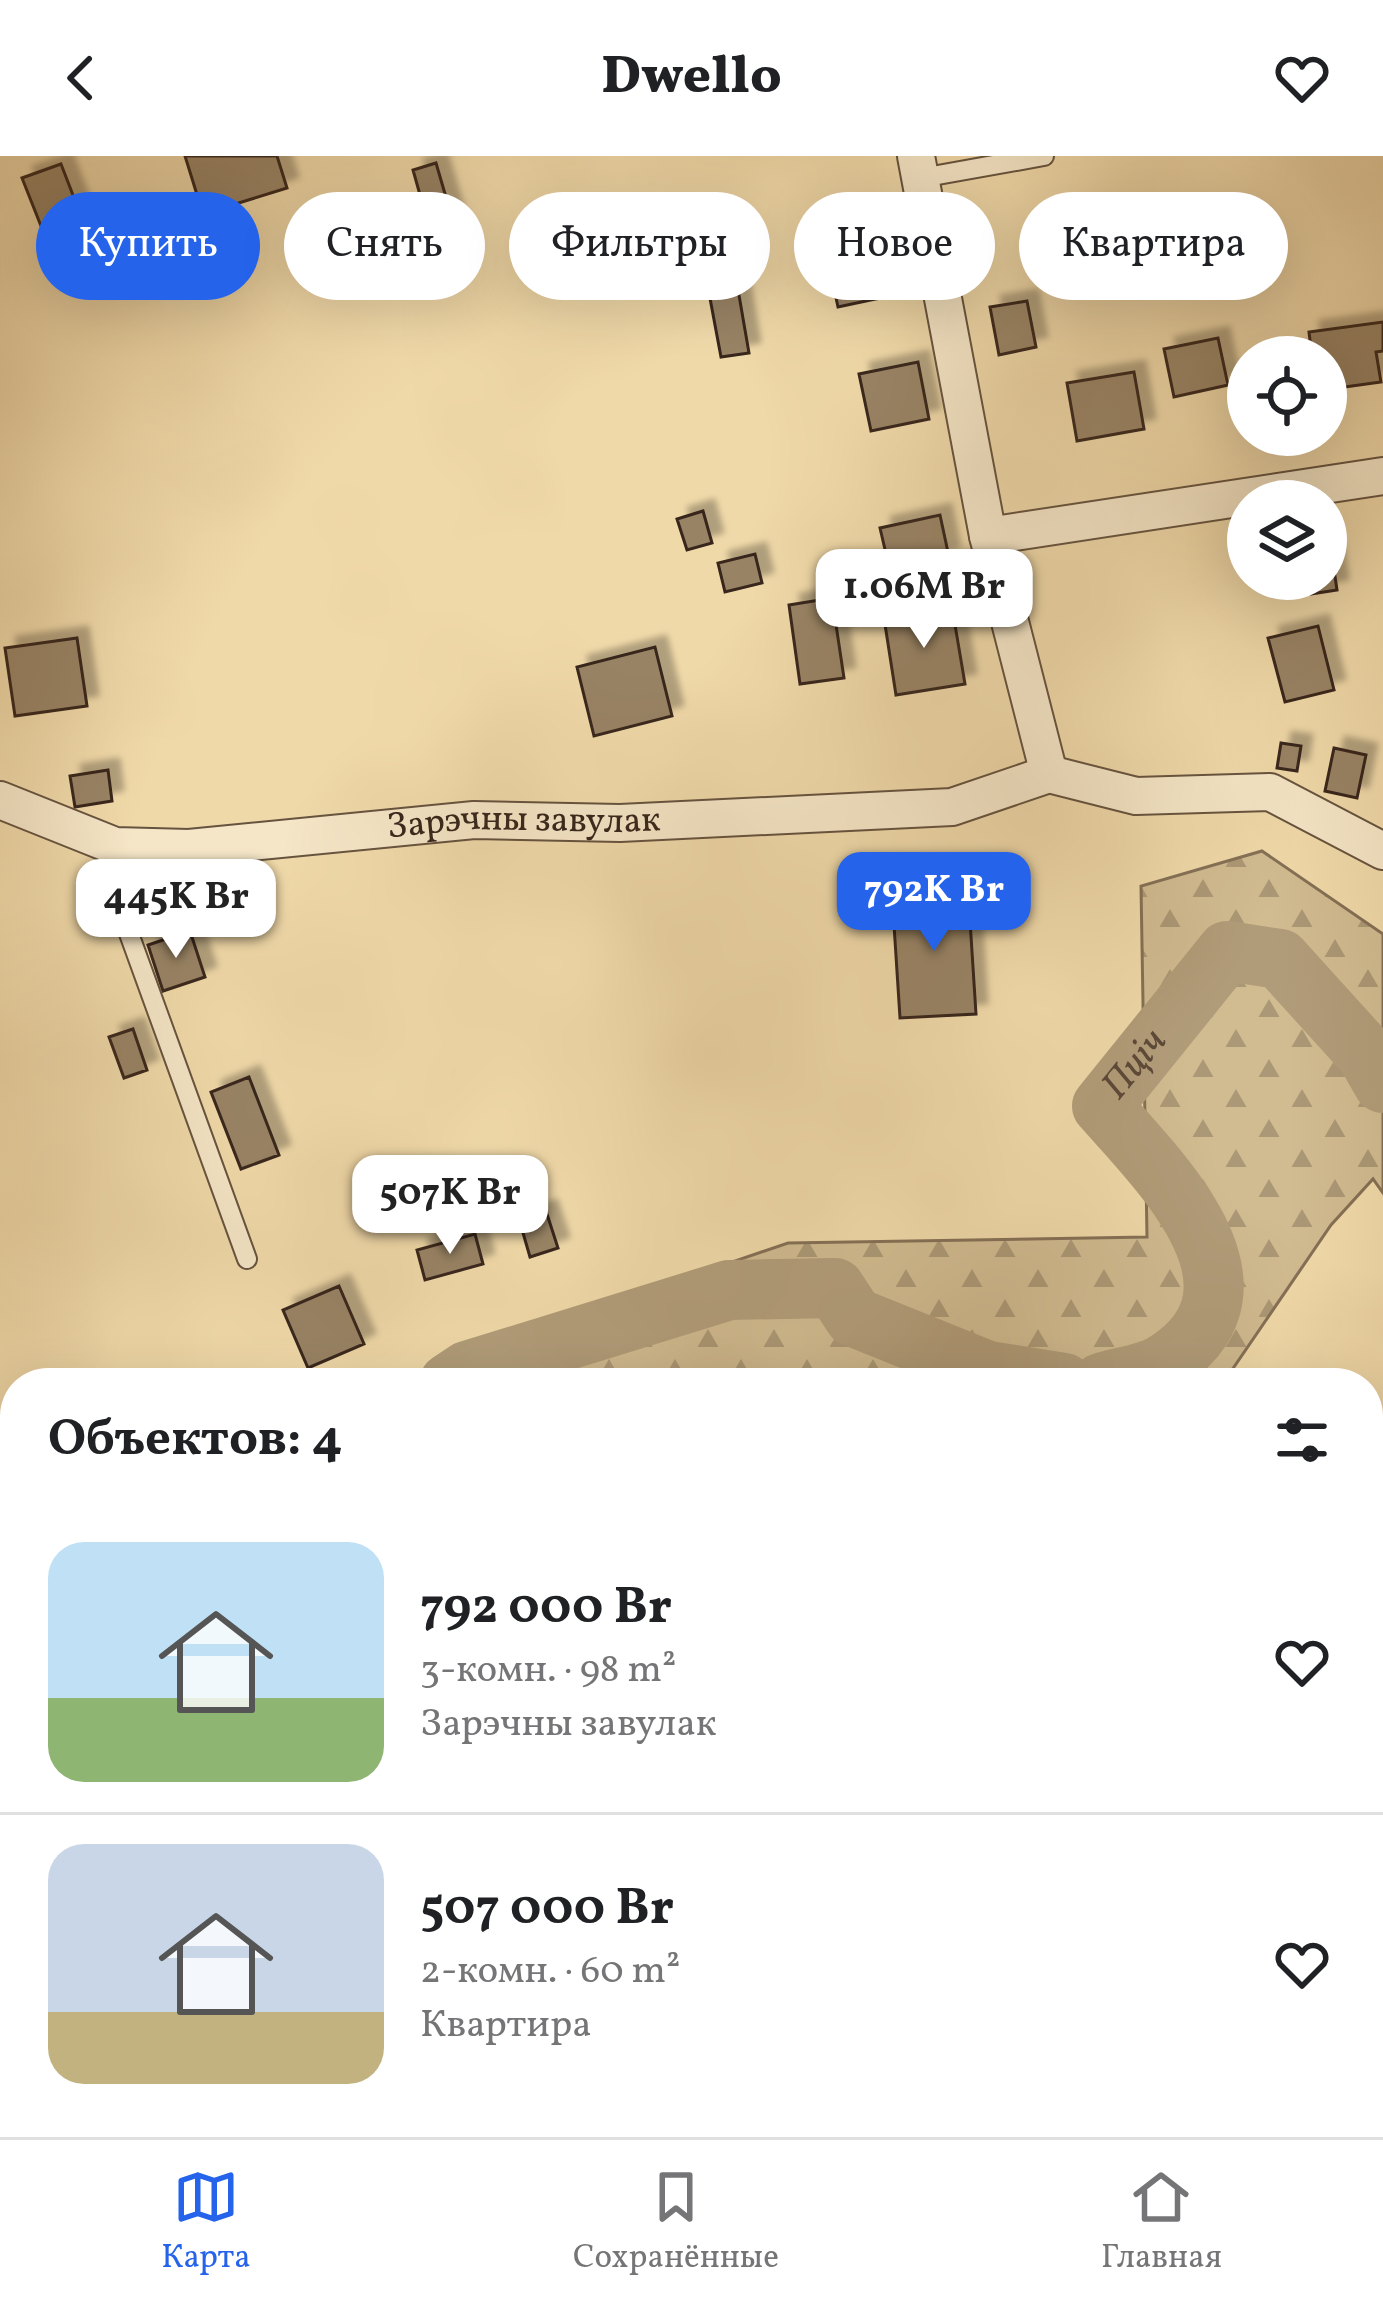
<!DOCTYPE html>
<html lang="ru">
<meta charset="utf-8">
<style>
body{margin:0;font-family:Vollkorn,serif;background:#f2f2f2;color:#202124;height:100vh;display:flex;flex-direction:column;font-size:45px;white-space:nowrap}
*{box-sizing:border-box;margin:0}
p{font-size:39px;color:#757577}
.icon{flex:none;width:66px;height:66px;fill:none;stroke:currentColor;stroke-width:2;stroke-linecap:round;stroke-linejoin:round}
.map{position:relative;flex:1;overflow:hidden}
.sheet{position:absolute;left:0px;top:1212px;width:1383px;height:771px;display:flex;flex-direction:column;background:#fff;border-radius:48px 48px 0 0;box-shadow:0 12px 48px #0002}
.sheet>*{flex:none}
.guide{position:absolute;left:36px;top:36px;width:1311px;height:108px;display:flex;gap:24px}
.buttons{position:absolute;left:1227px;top:180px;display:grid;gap:24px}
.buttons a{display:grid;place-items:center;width:120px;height:120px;border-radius:50%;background:#fff;box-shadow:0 12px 48px #0002;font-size:60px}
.price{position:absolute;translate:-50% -102px;padding:0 27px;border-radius:24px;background:#fff;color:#222;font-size:39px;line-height:78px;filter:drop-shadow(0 3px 6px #0008)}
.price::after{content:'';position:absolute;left:50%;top:72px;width:36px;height:27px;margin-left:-18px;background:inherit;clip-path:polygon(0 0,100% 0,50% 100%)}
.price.current{background:#2563eb;color:#fff}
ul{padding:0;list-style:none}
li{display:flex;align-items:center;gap:36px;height:300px;padding:0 48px}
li+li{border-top:3px solid #e0e0e0}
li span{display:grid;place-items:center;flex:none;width:336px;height:240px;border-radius:36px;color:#555}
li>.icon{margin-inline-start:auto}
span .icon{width:144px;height:144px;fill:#fffc;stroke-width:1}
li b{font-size:51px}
h2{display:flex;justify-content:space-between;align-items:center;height:144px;padding:0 48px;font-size:51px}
.pill{padding:0 42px;border-radius:54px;background:#fff;box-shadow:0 12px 48px #0002;font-size:42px;line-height:108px}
.pill.current{background:#2563eb;color:#fff}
header{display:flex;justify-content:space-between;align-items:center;height:156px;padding:0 48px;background:#fff;font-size:54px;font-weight:800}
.tab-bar{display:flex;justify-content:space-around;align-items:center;height:168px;border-top:3px solid #e0e0e0;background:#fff;font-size:33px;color:#757577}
.tab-bar a{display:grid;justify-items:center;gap:6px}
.tab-bar .current{color:#2563eb}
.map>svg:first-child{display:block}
.forest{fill:url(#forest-firs);stroke:#847056;stroke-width:3}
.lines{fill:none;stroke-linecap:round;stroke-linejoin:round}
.river{stroke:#b19c79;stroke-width:60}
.building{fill:#988365;stroke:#38261c;stroke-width:3;filter:url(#shadow)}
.lane-casing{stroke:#66533f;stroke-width:22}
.street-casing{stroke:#66533f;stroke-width:40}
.primary-casing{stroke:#38261c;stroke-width:62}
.lane{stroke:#f5e6c7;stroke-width:18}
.street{stroke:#f5e6c7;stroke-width:36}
.primary{stroke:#f0d9a9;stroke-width:57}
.labels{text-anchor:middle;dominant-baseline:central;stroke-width:9;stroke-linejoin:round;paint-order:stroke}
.street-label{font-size:36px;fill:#38261c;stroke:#f5e6c7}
.water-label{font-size:39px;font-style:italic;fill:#5c4938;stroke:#f5e6c7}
</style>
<header><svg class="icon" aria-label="back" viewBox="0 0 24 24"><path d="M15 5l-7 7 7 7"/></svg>Dwello<svg class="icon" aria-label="heart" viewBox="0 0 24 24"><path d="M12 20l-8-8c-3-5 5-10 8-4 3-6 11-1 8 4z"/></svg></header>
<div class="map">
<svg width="1383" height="1981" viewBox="0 0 1383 1981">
<defs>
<pattern id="forest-firs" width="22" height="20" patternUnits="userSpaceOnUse" patternTransform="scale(3)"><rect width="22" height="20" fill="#d1bb91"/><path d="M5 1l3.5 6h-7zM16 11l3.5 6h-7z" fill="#ab9876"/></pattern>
<filter id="shadow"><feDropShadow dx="11" dy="-11" stdDeviation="3" flood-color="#0004"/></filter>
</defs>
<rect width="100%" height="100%" fill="#f0d9a9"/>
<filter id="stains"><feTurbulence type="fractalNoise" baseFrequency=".00167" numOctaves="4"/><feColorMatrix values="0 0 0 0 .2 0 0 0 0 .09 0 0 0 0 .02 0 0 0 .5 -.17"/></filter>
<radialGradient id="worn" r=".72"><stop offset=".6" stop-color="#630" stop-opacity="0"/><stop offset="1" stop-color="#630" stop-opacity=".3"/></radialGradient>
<!-- forest -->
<path class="forest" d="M1262 695 1383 778V1037L1373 1023 1331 1069 1223 1227H413L460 1199 788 1087 1147 1081 1141 730Z
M0 1393 15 1394V1557L0 1556Z"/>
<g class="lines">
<!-- river -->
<g class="river">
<path d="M449 1227 467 1215 729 1134 835 1132 854 1161 988 1215 1064 1227"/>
<path id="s1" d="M1101 1227C1119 1221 1146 1218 1163 1208 1282 1134 1162 1018 1102 950L1227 795 1280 803 1367 899 1383 927"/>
<path d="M0 1459 15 1460"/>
</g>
</g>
<!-- building -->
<path class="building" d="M185 0H277L287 32 203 58Z
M436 7 455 72 431 78 413 14Z
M61 8 81 60 43 75 22 22Z
M880 71 894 139 838 151 823 82Z
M1155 91 1165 130 1137 137 1127 98Z
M735 116 749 197 721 201 706 121Z
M1027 145 1036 191 999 199 990 151Z
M1383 166V195L1376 196 1381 226 1330 233 1326 201H1312L1309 176Z
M1218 182 1228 229 1174 241 1164 193Z
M918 206 929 263 871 275 859 218Z
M1134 216 1144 273 1077 285 1067 227Z
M703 355 712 387 687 394 677 363Z
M940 359 949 401 890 415 880 372Z
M755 398 762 427 725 436 718 407Z
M1332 400 1337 434 1311 438 1309 423H1326V401Z
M832 442 844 522 800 528 789 449Z
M952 451 965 528 896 539 884 462Z
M1318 470 1334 534 1285 546 1268 482Z
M77 482 87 550 15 560 5 492Z
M655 491 672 560 594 580 577 511Z
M1281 587 1301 590 1297 615 1277 612Z
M1334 592 1366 599 1357 642 1325 635Z
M108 614 112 645 75 651 70 620Z
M968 733 976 858 900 862 892 738Z
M190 775 205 821 163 835 148 789Z
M133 873 147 914 124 922 109 881Z
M249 921 279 999 241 1013 211 936Z
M546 1055 558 1092 530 1101 519 1063Z
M475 1078 483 1108 425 1124 417 1094Z
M339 1130 364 1188 308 1212 283 1154Z"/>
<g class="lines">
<defs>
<path id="lane" d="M921 22 1044 0
M115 690 119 750 247 1103"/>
<g id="street">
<path d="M916 0 988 380 1049 618"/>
<path d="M988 380 1383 320"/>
<path d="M1049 618 1136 640 1270 636 1383 695"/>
<path id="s2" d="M0 644 115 690 189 692 474 664 620 667 952 651 1049 618"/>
</g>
<path id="primary" d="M1368 1659 1383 1643
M1064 1981 1076 1968"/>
</defs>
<!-- lane casing -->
<use href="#lane" class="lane-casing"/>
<!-- street casing -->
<use href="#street" class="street-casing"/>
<!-- primary casing -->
<use href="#primary" class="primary-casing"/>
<!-- lane -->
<use href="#lane" class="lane"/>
<!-- street -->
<use href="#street" class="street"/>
<!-- primary -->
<use href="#primary" class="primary"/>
</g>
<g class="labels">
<!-- street labels -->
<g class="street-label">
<text stroke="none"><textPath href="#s2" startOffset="534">Зарэчны завулак</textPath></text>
</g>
<!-- water labels -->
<g class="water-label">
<text stroke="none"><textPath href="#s1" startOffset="432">Пціч</textPath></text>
</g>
</g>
<rect width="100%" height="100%" filter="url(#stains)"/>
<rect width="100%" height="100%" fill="url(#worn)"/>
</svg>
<div class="buttons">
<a><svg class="icon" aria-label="locate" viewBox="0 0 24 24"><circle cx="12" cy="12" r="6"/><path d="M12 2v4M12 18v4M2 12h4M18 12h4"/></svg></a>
<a><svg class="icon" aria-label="layers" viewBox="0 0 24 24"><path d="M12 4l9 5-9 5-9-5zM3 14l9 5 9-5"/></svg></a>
</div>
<b class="price" style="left:924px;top:495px">1.06M Br</b>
<b class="price current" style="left:934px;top:798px">792K Br</b>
<b class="price" style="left:176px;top:805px">445K Br</b>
<b class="price" style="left:450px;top:1101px">507K Br</b>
<div class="guide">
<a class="pill current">Купить</a>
<a class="pill">Снять</a>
<a class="pill">Фильтры</a>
<a class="pill">Новое</a>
<a class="pill">Квартира</a>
</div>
<section class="sheet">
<h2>Объектов: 4<svg class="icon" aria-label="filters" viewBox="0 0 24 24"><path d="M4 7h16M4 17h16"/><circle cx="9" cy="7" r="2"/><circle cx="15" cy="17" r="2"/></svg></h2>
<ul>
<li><span style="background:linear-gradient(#bfe0f5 65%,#8fb573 0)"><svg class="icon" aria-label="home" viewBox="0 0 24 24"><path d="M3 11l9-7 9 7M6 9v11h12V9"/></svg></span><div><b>792 000 Br</b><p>3-комн. · 98 m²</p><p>Зарэчны завулак</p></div><svg class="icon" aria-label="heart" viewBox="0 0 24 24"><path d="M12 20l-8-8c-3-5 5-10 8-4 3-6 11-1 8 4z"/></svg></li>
<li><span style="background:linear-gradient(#c9d6e8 70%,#c2b280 0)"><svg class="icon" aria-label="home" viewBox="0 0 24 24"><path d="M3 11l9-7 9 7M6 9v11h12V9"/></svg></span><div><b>507 000 Br</b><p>2-комн. · 60 m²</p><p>Квартира</p></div><svg class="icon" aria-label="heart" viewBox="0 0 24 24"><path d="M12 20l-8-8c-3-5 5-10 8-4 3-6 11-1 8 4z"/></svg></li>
</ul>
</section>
</div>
<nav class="tab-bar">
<a class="current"><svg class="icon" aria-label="map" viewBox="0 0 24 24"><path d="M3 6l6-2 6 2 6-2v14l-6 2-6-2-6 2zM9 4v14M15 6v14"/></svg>Карта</a>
<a><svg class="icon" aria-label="saved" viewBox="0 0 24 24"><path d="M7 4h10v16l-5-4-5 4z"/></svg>Сохранённые</a>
<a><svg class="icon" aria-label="home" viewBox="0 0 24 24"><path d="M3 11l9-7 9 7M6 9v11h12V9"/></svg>Главная</a>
</nav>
